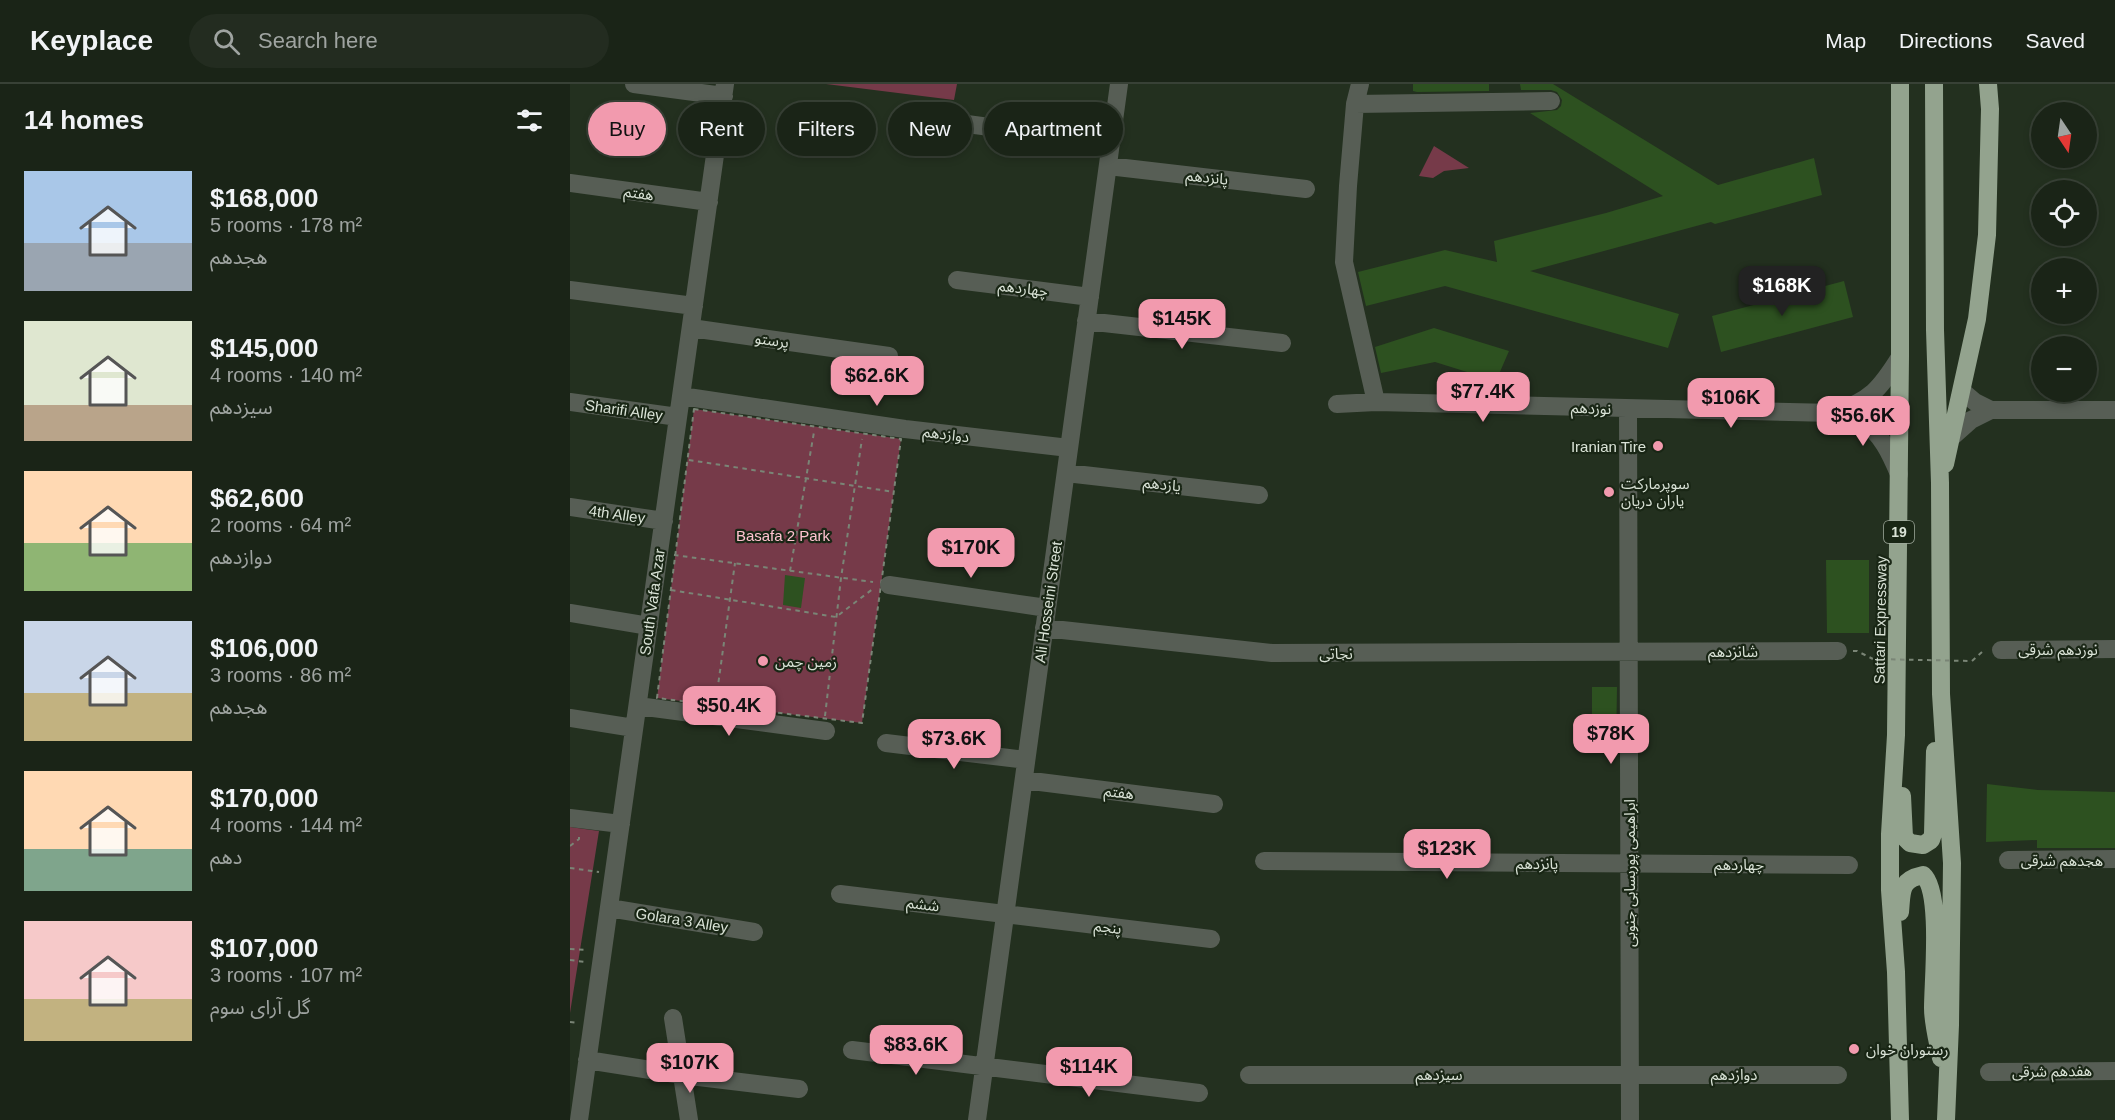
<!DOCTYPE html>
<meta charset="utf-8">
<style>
body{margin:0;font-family:Arial,"Noto Sans Arabic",sans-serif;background:#232c20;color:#f1f3f6;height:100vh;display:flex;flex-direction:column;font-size:22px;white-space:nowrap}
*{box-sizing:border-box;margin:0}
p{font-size:20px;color:#9fa4a1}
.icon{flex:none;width:33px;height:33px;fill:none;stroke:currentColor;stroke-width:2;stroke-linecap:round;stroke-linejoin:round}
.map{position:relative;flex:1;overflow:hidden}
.panel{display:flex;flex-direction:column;background:#1a2417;width:570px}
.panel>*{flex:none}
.hud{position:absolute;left:18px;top:18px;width:570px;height:54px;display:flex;gap:12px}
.needle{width:39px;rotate:167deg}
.fabs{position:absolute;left:1461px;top:18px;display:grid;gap:12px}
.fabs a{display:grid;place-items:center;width:66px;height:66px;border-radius:50%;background:#1a2417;box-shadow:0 3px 9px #0003,0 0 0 2px #384136;font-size:30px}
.price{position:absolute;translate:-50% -51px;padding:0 14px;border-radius:12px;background:#f29aae;color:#111;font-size:20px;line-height:39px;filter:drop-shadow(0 2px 3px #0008)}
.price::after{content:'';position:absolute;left:50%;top:36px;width:18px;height:14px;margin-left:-9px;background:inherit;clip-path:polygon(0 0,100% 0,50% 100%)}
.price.current{background:#222;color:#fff}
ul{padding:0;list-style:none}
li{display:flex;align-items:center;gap:18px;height:150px;padding:0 24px}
li span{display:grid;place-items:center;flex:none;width:168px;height:120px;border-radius:0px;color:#555}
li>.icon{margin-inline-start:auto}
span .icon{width:72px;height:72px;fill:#fffc;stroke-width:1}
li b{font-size:26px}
h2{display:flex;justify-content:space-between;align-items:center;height:72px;padding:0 24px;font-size:26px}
.tag{padding:0 21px;border-radius:27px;background:#1a2417;box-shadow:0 3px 9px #0003,0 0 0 2px #384136;font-size:21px;line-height:54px}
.tag.current{background:#f29aae;color:#111}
header{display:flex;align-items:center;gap:36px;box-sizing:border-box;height:84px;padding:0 30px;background:#1a2417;border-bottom:2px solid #384136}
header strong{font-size:28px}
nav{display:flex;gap:33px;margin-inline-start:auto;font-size:21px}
.search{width:420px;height:54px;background:#232c20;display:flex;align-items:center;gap:15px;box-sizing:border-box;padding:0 21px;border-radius:33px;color:#9fa4a1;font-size:22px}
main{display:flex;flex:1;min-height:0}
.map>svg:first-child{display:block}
.green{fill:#763a49}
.building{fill:#2d5120}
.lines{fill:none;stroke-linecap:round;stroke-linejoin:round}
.path{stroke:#7a8576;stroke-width:2;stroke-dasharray:4.5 4.5;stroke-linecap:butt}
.minor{stroke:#575e55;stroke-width:18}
.highway{stroke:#93a38e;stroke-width:18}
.path-bridge{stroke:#7a8576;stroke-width:2;stroke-dasharray:4.5 4.5;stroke-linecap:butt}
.poi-dot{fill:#f29aae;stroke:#192615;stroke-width:2}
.labels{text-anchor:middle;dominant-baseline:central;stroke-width:4.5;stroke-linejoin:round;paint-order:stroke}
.shield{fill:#192615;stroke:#a0aa9d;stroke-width:1.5}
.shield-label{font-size:14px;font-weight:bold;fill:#dae3d7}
.street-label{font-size:15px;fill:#dae3d7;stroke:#192615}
.poi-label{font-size:15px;fill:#dae3d7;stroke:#192615;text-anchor:start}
.park-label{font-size:15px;fill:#ffc3d0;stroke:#192615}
</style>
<header>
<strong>Keyplace</strong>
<div class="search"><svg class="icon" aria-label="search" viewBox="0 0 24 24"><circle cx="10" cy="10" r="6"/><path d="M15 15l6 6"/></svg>Search here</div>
<nav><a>Map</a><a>Directions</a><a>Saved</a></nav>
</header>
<main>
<section class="panel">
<h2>14 homes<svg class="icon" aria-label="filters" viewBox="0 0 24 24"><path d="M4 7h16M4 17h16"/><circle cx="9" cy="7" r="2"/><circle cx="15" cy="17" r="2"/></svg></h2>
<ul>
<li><span style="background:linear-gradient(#a9c7e8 60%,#9aa5b1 0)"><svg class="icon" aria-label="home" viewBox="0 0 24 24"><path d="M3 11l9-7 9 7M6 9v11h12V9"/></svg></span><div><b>$168,000</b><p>5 rooms · 178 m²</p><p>هجدهم</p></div></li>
<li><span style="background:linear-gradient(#dfe7d0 70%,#b9a48a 0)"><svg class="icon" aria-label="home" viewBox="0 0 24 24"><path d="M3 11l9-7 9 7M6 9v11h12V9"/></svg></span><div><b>$145,000</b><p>4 rooms · 140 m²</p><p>سیزدهم</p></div></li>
<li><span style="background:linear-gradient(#ffd9b3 60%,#8fb573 0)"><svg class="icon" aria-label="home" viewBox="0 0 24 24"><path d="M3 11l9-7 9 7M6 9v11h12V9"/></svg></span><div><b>$62,600</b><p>2 rooms · 64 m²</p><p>دوازدهم</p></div></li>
<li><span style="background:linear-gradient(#c9d6e8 60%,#c2b280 0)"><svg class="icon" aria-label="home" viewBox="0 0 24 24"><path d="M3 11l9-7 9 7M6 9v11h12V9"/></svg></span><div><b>$106,000</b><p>3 rooms · 86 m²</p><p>هجدهم</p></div></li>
<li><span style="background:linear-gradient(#ffd9b3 65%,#7fa58c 0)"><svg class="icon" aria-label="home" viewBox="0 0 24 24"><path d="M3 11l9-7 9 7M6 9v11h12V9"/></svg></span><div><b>$170,000</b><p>4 rooms · 144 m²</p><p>دهم</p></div></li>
<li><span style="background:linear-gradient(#f6c9c9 65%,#c2b280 0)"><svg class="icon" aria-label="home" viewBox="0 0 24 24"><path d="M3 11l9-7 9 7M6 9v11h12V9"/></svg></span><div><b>$107,000</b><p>3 rooms · 107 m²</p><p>گل آرای سوم</p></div></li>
</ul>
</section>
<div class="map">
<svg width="1545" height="1036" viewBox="0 0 1545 1036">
<rect width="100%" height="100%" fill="#23301f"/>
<!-- green -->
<path class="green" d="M256 0H387L384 16Z
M864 62 899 84 874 87 863 94 849 92Z
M124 325 331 355 292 639 87 614Z
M0 743 29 747 0 929Z"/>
<!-- building -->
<path class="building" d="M843 0H919V7L847 8 843 7Z
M950 0H983L1148 101 1244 74 1252 111 1145 140 1141 138 960 187 1109 230 1098 264 875 202 796 222 788 188 875 166 927 178 924 157 1036 129 1093 112 960 29 987 26 991 22 992 16 987 8 981 6H951Z
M1274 197 1283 233 1151 268 1142 232Z
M864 244 939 267 926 297 865 278 811 289 805 263Z
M1256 476H1299V549H1257Z
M215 491 235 494 231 524 213 521Z
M1022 603H1047L1046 664H1022Z
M1417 700 1468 706 1545 708V764H1467V756L1416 758Z"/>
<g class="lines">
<!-- path -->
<path class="path" d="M124 325 331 355 292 639 87 614Z
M119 376 324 408
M104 471 303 498
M220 487 244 348
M101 506 266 533 304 504
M1283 567H1287L1303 575
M1402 577 1413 567 1416 566
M146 616 165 479
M255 632 271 494 292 355
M0 762 9 755V750
M0 784 29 788
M0 865 18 866
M0 876 15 878
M0 938 8 939"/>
<!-- minor -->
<path class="minor" d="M64 0 154 12
M790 0 785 20 778 102 774 178 806 318
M785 20 981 17
M397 40 541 59
M538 82 736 105
M0 99 139 118
M387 196 520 213
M0 206 124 222
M516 237 712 259
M121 244 319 272
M1392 307 1405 318 1421 326
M111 312 335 345 499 364
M0 318 108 333
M767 320 806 318 1264 329C1301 316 1310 305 1330 273
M1058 325 1060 1036
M1264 329C1273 332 1283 334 1292 338 1311 348 1321 371 1329 390
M1383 352 1401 336 1421 326H1545
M496 389 689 411
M0 423 94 437
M319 501 477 524
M0 529 79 542
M474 544 702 569 1268 567
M1431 566 1545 565
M68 622 256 647
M0 634 64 644
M316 659 456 676
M454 696 644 720
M0 734 51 740
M1438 776 1545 775
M694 777 1279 781
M270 810 641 855
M39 824 184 848
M103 934 119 1036
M282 966 629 1009
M17 976 112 991 229 1005
M1419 988 1545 987
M679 991H1268
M9 1036 155 0
M407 1036 549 0"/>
<!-- highway -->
<path class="highway" d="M1364 0 1365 246 1370 399 1371 610 1382 779 1380 941 1376 1036
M1375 380 1407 235 1417 151 1420 25 1418 0
M1332 712 1334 753 1340 759 1353 761 1361 756 1363 750 1365 667
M1330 828C1332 808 1329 796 1353 791 1372 807 1363 896 1363 924 1363 940 1368 958 1371 974
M1330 1036 1326 888 1320 806V750L1326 651 1330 273V0"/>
<!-- path-bridge -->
<path class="path-bridge" d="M1303 575 1402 577"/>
</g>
<!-- markers -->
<g class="poi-dot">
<circle cx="1088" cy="362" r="6"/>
<circle cx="1039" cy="408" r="6"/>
<circle cx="193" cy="577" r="6"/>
<circle cx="1284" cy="965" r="6"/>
</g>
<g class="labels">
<!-- shield labels -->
<rect class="shield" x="1314" y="437" width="30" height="22" rx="4.5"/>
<g class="shield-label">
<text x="1329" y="448">19</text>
</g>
<!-- street labels -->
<g class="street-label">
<text transform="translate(637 93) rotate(6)">پانزدهم</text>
<text transform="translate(69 109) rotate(8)">هفتم</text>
<text transform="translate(453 204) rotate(7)">چهاردهم</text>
<text transform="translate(202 256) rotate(8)">پرستو</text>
<text transform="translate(1021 324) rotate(2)">نوزدهم</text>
<text transform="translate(54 326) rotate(8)">Sharifi Alley</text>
<text transform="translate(376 350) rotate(7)">دوازدهم</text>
<text transform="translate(592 400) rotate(6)">یازدهم</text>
<text transform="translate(47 430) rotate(8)">4th Alley</text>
<text transform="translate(82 518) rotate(-82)">South Vafa Azar</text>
<text transform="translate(478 518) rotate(-82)">Ali Hosseini Street</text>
<text transform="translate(1310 536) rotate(-89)">Sattari Expressway</text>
<text x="1488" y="565">نوزدهم شرقی</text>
<text x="1163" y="567">شانزدهم</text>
<text x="766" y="569">نجاتی</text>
<text transform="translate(549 708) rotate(7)">هفتم</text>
<text x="1492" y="776">هجدهم شرقی</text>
<text x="967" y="779">پانزدهم</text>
<text x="1169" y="780">چهاردهم</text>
<text transform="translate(1059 789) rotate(-90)">ابراهیمی پوربسابی جنوبی</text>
<text transform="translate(353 820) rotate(7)">ششم</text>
<text transform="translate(112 836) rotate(9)">Golara 3 Alley</text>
<text transform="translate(538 843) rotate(7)">پنجم</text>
<text transform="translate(1482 987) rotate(-1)">هفدهم شرقی</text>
<text x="869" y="990">سیزدهم</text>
<text x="1164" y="990">دوازدهم</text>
</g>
<!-- poi labels -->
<g class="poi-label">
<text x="1076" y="362" text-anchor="end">Iranian Tire</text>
<text x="1051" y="399">سوپرمارکت<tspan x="1051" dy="17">یاران دریان</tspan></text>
<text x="205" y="577">زمین چمن</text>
<text x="1296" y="965">رستوران خوان</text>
</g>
<!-- park labels -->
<g class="park-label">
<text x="213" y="451">Basafa 2 Park</text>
</g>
</g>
</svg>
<div class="fabs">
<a><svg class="needle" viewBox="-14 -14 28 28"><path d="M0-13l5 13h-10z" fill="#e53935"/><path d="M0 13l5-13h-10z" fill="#9fa4a1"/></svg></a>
<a><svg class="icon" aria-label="locate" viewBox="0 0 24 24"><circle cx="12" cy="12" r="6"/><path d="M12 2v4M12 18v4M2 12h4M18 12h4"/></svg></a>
<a>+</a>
<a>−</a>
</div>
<b class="price current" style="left:1212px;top:233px">$168K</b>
<b class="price" style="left:612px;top:266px">$145K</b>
<b class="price" style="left:307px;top:323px">$62.6K</b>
<b class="price" style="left:913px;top:339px">$77.4K</b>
<b class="price" style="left:1161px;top:345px">$106K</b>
<b class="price" style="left:1293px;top:363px">$56.6K</b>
<b class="price" style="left:401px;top:495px">$170K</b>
<b class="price" style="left:159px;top:653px">$50.4K</b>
<b class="price" style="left:1041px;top:681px">$78K</b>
<b class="price" style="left:384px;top:686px">$73.6K</b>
<b class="price" style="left:877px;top:796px">$123K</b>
<b class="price" style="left:346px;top:992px">$83.6K</b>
<b class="price" style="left:120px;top:1010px">$107K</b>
<b class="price" style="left:519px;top:1014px">$114K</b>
<div class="hud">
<a class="tag current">Buy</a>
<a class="tag">Rent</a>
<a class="tag">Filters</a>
<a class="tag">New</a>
<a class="tag">Apartment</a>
</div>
</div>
</main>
